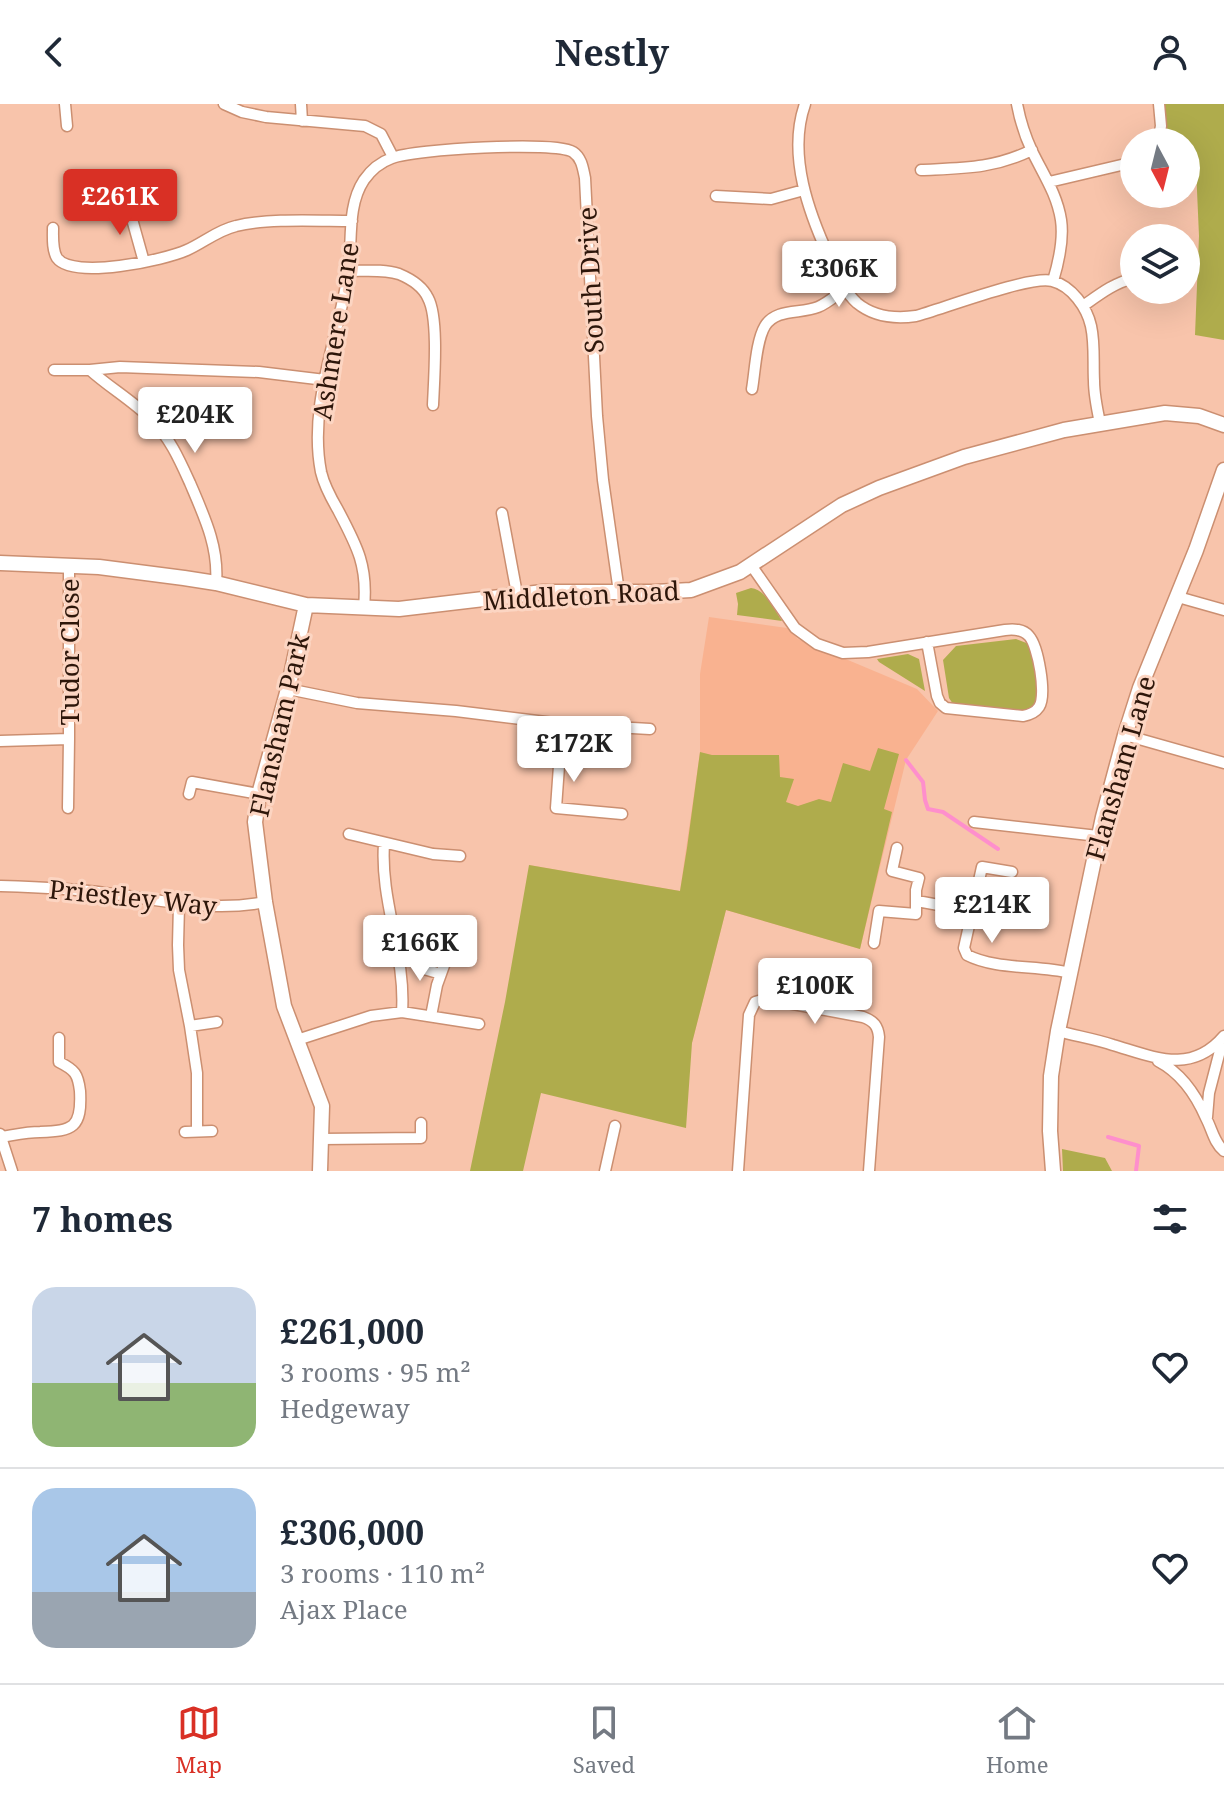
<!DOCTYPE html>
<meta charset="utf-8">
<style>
body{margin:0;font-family:"Noto Serif",serif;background:#f2f2f3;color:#1f2937;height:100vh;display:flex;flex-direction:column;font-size:30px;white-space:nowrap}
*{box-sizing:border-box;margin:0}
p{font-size:26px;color:#747a83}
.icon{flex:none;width:44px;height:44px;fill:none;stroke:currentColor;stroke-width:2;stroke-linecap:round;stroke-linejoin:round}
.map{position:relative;height:1067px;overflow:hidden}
.drawer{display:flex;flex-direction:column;background:#fff;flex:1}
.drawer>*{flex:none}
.needle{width:52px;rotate:173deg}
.buttons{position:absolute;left:1120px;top:24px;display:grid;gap:16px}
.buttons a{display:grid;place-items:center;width:80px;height:80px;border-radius:50%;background:#fff;box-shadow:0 8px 32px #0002;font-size:40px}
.price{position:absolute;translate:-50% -68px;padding:0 18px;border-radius:8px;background:#fff;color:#222;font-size:26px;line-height:52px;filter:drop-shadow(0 2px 4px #0008)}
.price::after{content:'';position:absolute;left:50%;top:48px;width:24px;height:18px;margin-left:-12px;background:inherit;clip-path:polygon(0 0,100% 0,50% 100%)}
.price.selected{background:#d93025;color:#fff}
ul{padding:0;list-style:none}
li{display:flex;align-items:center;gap:24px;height:200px;padding:0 32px}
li+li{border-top:2px solid #e0e1e3}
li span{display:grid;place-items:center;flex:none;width:224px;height:160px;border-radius:24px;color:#555}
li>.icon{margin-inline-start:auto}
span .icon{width:96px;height:96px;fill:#fffc;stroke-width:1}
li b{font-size:34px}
h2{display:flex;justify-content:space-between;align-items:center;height:96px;padding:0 32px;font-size:34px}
header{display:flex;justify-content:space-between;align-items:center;height:104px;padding:0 32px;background:#fff;font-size:36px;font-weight:700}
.tabs{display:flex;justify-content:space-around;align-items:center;height:112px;border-top:2px solid #e0e1e3;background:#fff;font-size:22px;color:#747a83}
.tabs a{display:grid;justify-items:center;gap:4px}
.tabs .selected{color:#d93025}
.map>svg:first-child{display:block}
.built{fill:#f9b290}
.green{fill:#afac4c}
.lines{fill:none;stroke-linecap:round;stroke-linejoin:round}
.stream{stroke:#fe8fcc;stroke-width:4}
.street-casing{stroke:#cb8f71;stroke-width:13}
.secondary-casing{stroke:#cb8f71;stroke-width:17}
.street{stroke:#fff;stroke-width:10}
.secondary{stroke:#fff;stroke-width:14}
.labels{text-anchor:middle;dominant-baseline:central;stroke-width:6;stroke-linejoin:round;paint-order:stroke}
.street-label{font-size:26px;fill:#2d160a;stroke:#fcd5c2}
</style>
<header><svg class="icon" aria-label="back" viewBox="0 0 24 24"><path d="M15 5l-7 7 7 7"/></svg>Nestly<svg class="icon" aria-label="person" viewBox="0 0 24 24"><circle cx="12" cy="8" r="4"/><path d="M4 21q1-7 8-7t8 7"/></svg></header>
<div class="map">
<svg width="1224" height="1067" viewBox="0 0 1224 1067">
<rect width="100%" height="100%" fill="#f8c4ab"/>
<!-- built -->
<path class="built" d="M709 513 787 524 798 535 917 585 938 607 906 656 860 845 726 806 692 939 529 761 680 787 700 648V570Z"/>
<!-- green -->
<path class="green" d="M1162 0H1224V236L1195 231 1199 132 1196 64 1186 63V38H1161Z
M751 484C766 486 774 505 782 517L737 511 738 500 736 489Z
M1016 535 1029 540 1032 546 1038 591 1033 604 1025 607 961 603 953 600 949 594 943 556 956 542Z
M908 550 919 555 925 587 879 558 877 555Z
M878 644 899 650 884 705 892 708 860 845 726 806 692 939 686 1024 541 989 523 1067H470L505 898 529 761 680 787 687 744 700 648 712 651H779L780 673 794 675 786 698 798 702 819 695 831 698 843 659 870 667Z
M1062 1045 1105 1054 1112 1067H1063Z"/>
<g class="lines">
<!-- stream -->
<path class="stream" d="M906 656 923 678 925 696 928 705 943 708 998 745
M1108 1033 1139 1042 1136 1067"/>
<defs>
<path id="street" d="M65 0 67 22
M224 0 242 8 266 13 365 22 381 30 393 53
M301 0 302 17
M805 0C787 51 809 110 831 157 838 172 844 187 857 199 874 213 895 215 916 212 942 205 1031 171 1052 177 1072 182 1087 204 1091 222 1095 240 1093 258 1094 277 1094 291 1097 305 1100 319
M1017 0C1020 16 1025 32 1032 47 1043 70 1057 90 1061 116 1064 136 1059 157 1053 177
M1158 38 1161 22 1159 0
M921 66C962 64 993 65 1032 46
M1049 78 1134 58
M716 92 771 95 804 86
M131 104 132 115 144 158
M53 124C53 133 52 146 57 154 73 176 165 156 187 146 203 139 218 126 236 122 268 114 318 117 352 117
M349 167C365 167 384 165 399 170 411 175 423 183 428 194 439 214 434 276 433 301
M1083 202C1100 190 1114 179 1134 174
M54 266H90L120 263 259 268 325 276
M90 266C110 284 133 297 152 316 170 334 180 357 190 379 204 412 219 443 216 479
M752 285C755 268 756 237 765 222 776 204 801 210 818 203 828 199 836 191 845 185
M502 409 517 490
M751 461 795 524 817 540 843 549 868 548 1005 526C1014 525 1023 525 1029 532 1038 542 1047 591 1039 603 1035 609 1029 611 1023 612L946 604 940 599 937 592 927 538
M1178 493 1224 506
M364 503C368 462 357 442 338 406 331 394 324 381 321 368 308 302 338 235 348 170 353 140 346 103 364 76 371 66 381 58 392 54 414 45 555 37 573 48 582 54 583 65 585 74L597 312 603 376 619 488
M288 585 357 599 456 607 562 620 650 625
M562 620 556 704 622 710
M1125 631 1224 659
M0 637 69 635V461
M189 690 192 678 259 690
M68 704 69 635
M974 718 1098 732
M349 730 433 750 460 752
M384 740C380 797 406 851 402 908
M1012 768 982 763 964 844 967 851C996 866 1038 861 1070 869
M0 782C35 783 71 784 105 789 159 795 210 809 265 798
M917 797 971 807
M179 801 178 841 179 866 190 922 217 918
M874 839 879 807 916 810V786L919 774 892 767 897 744
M424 865 441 870
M431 912 437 881 446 856
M190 922 197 969V1027
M1058 927C1076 932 1095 935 1113 941 1154 953 1191 971 1224 932
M297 936 371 912 402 908 479 920
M1158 957C1181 969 1196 991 1206 1014 1212 1025 1214 1039 1224 1047
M1207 1013 1209 989 1223 935
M185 1028 212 1027
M0 1030 12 1067
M1 1033C14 1031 27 1028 40 1028 73 1027 82 1024 80 987 78 970 75 966 59 958V934
M322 1035 421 1034V1019
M605 1067 615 1022
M738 1067 749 911 755 898 766 895 863 913C874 917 878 922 879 933L869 1067"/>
<path id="secondary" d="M0 459 99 463 184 474 216 479 306 501 399 505 543 488H655L691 486 740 468 842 401 879 384 964 353 1064 326 1165 309 1199 312 1224 321
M306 501 288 585 259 690 255 718 265 798 284 902 322 1002 320 1067
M1053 1067 1050 1027 1051 972 1058 927 1103 713 1125 631 1140 584 1196 446 1224 366"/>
</defs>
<!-- street casing -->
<use href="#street" class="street-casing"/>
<!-- secondary casing -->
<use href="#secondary" class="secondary-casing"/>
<!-- street -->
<use href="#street" class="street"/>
<!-- secondary -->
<use href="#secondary" class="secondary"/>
</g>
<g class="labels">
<!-- street labels -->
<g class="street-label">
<text transform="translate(590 176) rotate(-93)">South Drive</text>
<text transform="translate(335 227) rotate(-81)">Ashmere Lane</text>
<text transform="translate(581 491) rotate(-3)">Middleton Road</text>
<text transform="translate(69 548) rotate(-90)">Tudor Close</text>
<text transform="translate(279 621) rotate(-77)">Flansham Park</text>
<text transform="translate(1120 664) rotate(-74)">Flansham Lane</text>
<text transform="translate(133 793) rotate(6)">Priestley Way</text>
</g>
</g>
</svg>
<div class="buttons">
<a><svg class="needle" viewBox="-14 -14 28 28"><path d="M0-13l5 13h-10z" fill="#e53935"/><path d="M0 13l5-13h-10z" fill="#747a83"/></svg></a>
<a><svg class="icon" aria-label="layers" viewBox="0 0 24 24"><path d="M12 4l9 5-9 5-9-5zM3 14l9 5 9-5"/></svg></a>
</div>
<b class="price selected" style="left:120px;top:133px">£261K</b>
<b class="price" style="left:839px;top:205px">£306K</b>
<b class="price" style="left:195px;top:351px">£204K</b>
<b class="price" style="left:574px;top:680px">£172K</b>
<b class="price" style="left:992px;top:841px">£214K</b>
<b class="price" style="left:420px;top:879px">£166K</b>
<b class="price" style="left:815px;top:922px">£100K</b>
</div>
<section class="drawer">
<h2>7 homes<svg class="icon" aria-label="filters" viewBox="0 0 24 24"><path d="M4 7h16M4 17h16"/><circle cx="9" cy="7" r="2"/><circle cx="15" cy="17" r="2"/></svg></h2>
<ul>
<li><span style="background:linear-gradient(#c9d6e8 60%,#8fb573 0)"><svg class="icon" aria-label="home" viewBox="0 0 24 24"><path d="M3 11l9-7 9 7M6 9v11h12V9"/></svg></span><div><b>£261,000</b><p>3 rooms · 95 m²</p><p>Hedgeway</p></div><svg class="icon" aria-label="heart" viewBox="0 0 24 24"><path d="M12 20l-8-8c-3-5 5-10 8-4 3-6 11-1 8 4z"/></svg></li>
<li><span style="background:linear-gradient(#a9c7e8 65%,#9aa5b1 0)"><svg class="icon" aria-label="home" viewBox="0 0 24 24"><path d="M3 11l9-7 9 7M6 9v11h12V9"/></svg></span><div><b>£306,000</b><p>3 rooms · 110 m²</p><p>Ajax Place</p></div><svg class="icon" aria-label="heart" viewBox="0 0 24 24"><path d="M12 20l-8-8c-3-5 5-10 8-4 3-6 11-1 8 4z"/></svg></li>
</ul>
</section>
<nav class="tabs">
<a class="selected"><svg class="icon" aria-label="map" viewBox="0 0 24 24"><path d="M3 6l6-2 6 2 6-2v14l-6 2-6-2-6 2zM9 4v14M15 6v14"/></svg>Map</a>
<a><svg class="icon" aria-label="saved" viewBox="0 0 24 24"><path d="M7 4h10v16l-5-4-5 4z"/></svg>Saved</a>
<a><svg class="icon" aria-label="home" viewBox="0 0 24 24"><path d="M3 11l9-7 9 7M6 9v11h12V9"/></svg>Home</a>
</nav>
